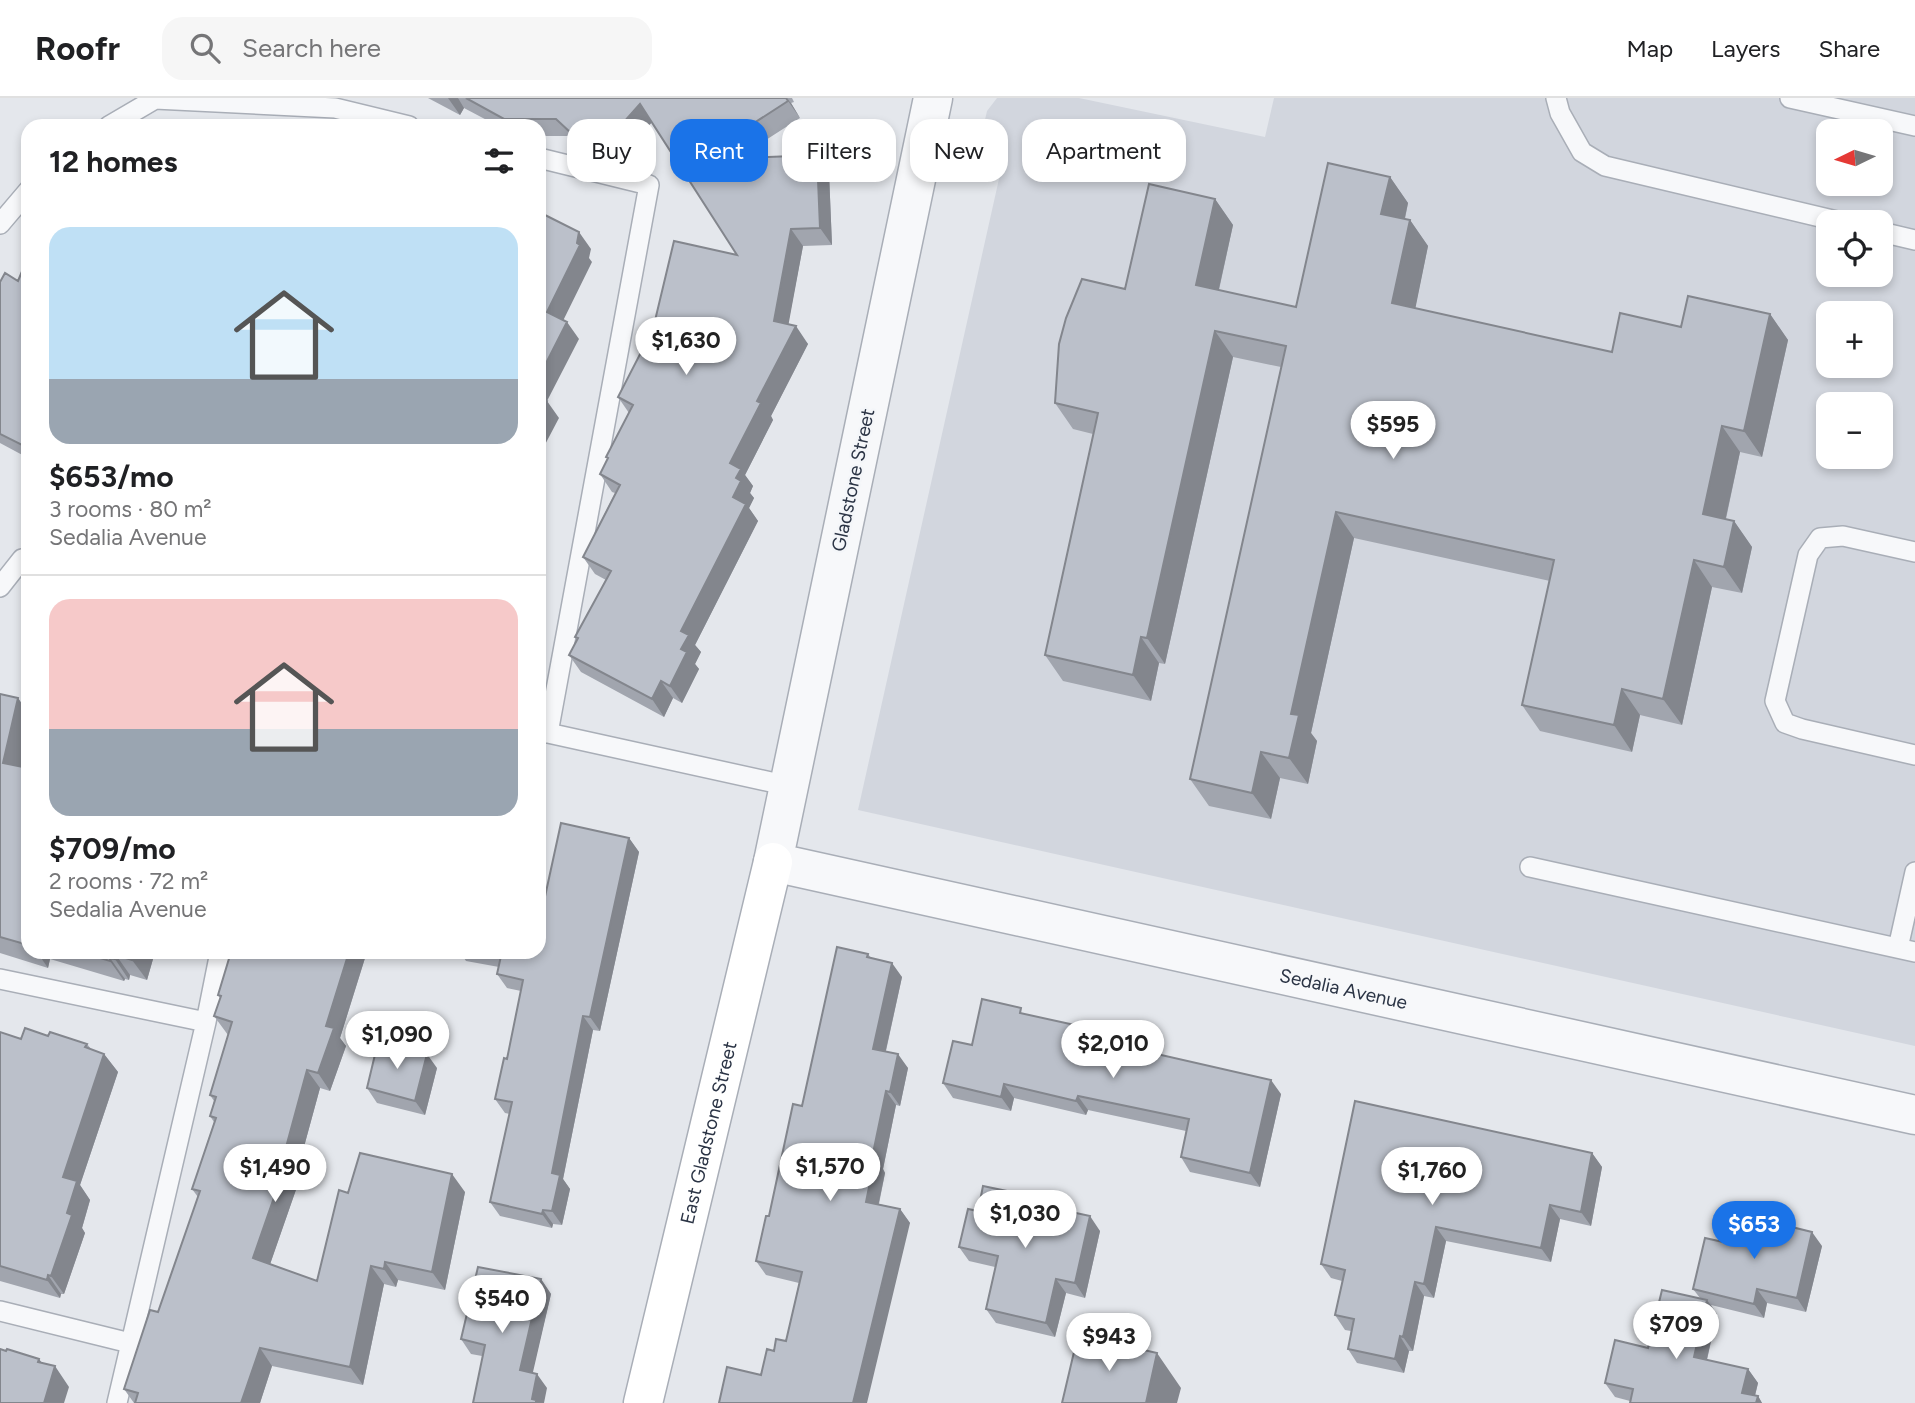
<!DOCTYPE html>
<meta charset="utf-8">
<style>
body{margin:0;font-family:Figtree,sans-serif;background:#f6f6f6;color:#202124;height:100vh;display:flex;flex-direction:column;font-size:26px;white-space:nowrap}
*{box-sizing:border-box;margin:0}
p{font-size:23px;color:#757577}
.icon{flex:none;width:38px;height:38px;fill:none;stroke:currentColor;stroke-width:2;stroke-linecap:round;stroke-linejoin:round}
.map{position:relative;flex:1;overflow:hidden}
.drawer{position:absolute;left:21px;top:21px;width:525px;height:840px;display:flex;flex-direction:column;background:#fff;border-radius:21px;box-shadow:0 4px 10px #0003}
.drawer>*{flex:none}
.banner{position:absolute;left:567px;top:21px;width:665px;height:63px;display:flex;gap:14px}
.needle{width:46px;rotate:265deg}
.controls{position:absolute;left:1816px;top:21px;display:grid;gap:14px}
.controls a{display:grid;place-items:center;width:77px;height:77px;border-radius:14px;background:#fff;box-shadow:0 4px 10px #0003;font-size:35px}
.price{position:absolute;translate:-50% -60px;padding:0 16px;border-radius:24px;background:#fff;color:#222;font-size:23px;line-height:46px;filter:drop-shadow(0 2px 4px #0008)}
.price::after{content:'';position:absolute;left:50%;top:42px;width:21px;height:16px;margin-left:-10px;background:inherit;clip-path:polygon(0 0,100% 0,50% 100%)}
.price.active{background:#1a73e8;color:#fff}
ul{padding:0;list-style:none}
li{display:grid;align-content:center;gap:14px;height:371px;padding:0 28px}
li+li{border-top:2px solid #e0e0e0}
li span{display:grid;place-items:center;height:217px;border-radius:21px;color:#555}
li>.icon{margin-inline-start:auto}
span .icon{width:126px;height:126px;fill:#fffc;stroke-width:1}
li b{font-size:30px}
h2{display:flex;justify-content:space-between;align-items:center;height:84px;padding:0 28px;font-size:30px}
.tag{padding:0 24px;border-radius:21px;background:#fff;box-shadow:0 4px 10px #0003;font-size:24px;line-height:63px}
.tag.active{background:#1a73e8;color:#fff}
header{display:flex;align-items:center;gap:42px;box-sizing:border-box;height:98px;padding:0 35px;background:#fff;border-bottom:2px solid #e0e0e0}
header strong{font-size:33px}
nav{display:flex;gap:38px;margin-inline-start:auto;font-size:24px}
.search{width:490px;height:63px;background:#f6f6f6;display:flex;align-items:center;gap:18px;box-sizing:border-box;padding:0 24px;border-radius:21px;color:#757577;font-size:26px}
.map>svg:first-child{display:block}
.built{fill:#d2d6de;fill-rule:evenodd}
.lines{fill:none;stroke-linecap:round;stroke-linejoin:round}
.lane-casing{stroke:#a9aeb7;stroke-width:22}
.street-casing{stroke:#a9aeb7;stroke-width:41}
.secondary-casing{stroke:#a9aeb7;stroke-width:41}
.lane{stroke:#f7f8fa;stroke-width:19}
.street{stroke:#f7f8fa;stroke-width:38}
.secondary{stroke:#fff;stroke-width:38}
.wall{fill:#a1a5ae}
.shaded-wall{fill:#83868d}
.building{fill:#bbc0ca;stroke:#83868d;stroke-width:2}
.labels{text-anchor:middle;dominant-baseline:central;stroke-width:5;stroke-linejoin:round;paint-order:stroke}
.street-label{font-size:19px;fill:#2b3445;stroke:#f4f6f9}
</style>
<header>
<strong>Roofr</strong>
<div class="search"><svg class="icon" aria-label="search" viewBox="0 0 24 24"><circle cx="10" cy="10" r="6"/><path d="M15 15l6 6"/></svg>Search here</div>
<nav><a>Map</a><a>Layers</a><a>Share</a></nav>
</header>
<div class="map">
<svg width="1915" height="1305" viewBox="0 0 1915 1305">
<rect width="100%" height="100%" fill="#e4e7ec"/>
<!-- built -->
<path class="built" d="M997 0H1079L1265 39 1274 0H1915V948L858 712 1007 45 981 39 987 13ZM1829 33H1881V86H1829ZM1829 124H1881V177H1829ZM1829 215H1881V268H1829ZM1829 306H1881V359H1829Z"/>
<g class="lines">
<defs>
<path id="lane" d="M1556 0 1560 15 1582 54 1605 68 1841 124
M1790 0 1915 28
M109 28 155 1 335 10 409 28
M539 60 649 87 548 635
M0 126 28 93
M1881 134 1915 142
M1915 454 1843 438 1820 440 1808 457 1775 603 1785 625 1802 631 1915 657
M0 489 22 461
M539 635H548L789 688
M1530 769 1915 854
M1898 850 1915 774
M0 881 206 924
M0 1213 130 1245
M117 1305 206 924 220 854"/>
<g id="street">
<path id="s1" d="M933 0 773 764 1915 1017"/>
</g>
<g id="secondary">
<path id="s2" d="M643 1305 773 764"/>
</g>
</defs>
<!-- lane casing -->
<use href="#lane" class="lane-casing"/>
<!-- street casing -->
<use href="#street" class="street-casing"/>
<!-- secondary casing -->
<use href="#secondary" class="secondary-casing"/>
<!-- lane -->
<use href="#lane" class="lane"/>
<!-- street -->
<use href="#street" class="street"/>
<!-- secondary -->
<use href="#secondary" class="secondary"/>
</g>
<!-- wall -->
<path class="wall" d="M428 0H792L794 4 791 5 800 20 738 60 817 57 829 75 832 147 803 148 788 226 808 246 771 318 773 322 745 377 753 388 750 395 754 400 749 410 758 423 695 547 701 554 695 566 699 571 682 605 673 600 664 619 581 574 569 557 577 542 575 539 606 482 595 476 583 459 615 395 612 394 600 376 608 361 606 359 629 315 618 299 737 157 652 24 619 60 583 52 568 38H539V28H498L464 10 460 17Z
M1390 79 1408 105 1405 121 1410 122 1428 148 1415 210 1612 254 1681 229 1770 216 1788 242 1762 359 1740 354 1726 421 1734 423 1752 449 1742 495 1712 489 1682 627 1640 617 1632 654 1540 633 1522 607 1550 483 1354 440 1311 635 1317 643 1308 686 1280 680 1271 721 1209 708 1190 681 1281 269 1233 259 1165 566 1159 565 1151 603 1063 583 1045 557 1093 336 1073 331 1055 305 1125 191 1215 101 1233 127 1219 192 1296 209Z
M28 159V360L0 345V184L18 183Z
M0 596 18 600 28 615V639L21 668 28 670V854H155L147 882 130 877 129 882 125 881 124 883 50 861 48 870 0 855Z
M629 740 639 754 600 933 593 932 563 1081 570 1091 562 1127 553 1126 552 1130 500 1118 490 1104 510 1016 505 1015 495 1001 507 961 521 893 507 890 497 876 499 869 466 863 460 854H539L541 817Z
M231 854H361L365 860 340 940 346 948 330 993 320 990 296 1078 299 1083 270 1166 317 1183 348 1095 465 1094 445 1192 398 1182 396 1189 384 1186 363 1287 272 1268 260 1305H134L124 1291 158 1214 198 1099 192 1091 214 1024 210 1018 214 1003 210 997 228 937 214 918 220 900 218 897Z
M868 856 871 860 902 879 886 953 908 970 900 1008 896 1007 883 1071 885 1075 879 1106 900 1111 910 1125 761 1277 774 1253 786 1243 799 1185 766 1177 756 1163 802 1008Z
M1026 916 1102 944 1281 996 1260 1089 1190 1074 1181 1059 1186 1033 1088 1012 1086 1017 1014 1000 1011 1013 953 1000 943 985 972 947Z
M0 934 21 941 48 938 87 946 91 951 104 956 118 974 80 1087 90 1102 82 1130 85 1135 64 1196H61L60 1200 0 1183Z
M437 970 425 1017 377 1005 367 990Z
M1592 1055 1602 1069 1591 1128 1560 1121 1551 1164 1446 1143 1434 1200 1424 1198 1413 1253H1409L1404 1275 1357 1265 1348 1251 1351 1233 1345 1232 1335 1217 1342 1183 1331 1180 1321 1166Z
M1046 1108 1100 1133 1085 1200 1066 1195 1055 1239 996 1225 986 1211 995 1169 969 1163 959 1149 978 1113Z
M1732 1146 1822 1148 1806 1214 1767 1205 1764 1220 1711 1207 1717 1216 1707 1262 1748 1271 1758 1285 1755 1298H1758L1762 1305H1630V1303L1615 1299 1605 1285 1648 1250 1700 1200 1693 1191Z
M541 1181 551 1196 532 1275 547 1290 482 1258 471 1256 461 1241Z"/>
<!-- shaded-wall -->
<path class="shaded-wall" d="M448 0H458L464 10 460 17Z
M786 0 791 5 800 20Z
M640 6 653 23 619 60 607 43Z
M817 57 829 75 832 147 820 130Z
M1390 79 1408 105 1400 142 1381 116Z
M1215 101 1233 127 1214 213 1196 187Z
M1410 122 1428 148 1411 232 1392 205Z
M791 131 803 148 786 240 774 223Z
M579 134 591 151 589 160 592 164 559 231 547 214 577 145Z
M1770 216 1788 242 1762 359 1744 333Z
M567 224 579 241 547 303 559 320 539 358V279Z
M796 228 808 246 771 318 773 322 745 377 753 388 750 395 754 400 749 410 758 423 695 547 701 554 695 566 699 571 682 605 670 588 681 551V533L733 399 736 380 730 365 757 303Z
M1215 233 1233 259 1165 566 1147 540Z
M1722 328 1740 354 1721 442 1703 416Z
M1336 414 1354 440 1311 635 1317 643 1308 686 1289 660 1291 616Z
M1734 423 1752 449 1742 495 1724 469Z
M1694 462 1712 489 1682 627 1663 601Z
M1141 539 1159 565 1151 603 1133 577Z
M661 583 673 600 664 619 652 601Z
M1622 591 1640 617 1632 654 1614 627Z
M18 600 28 615V639L18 685 3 665Z
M1261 654 1280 680 1271 721 1252 695Z
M629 740 639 754 600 933 590 919Z
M37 854H45L50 861 48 870Z
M135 854H155L147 882 132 862Z
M349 854H361L365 860 340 940 346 948 330 993 318 975 326 928Z
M116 857 130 877 129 882 115 861Z
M110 860 125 881 124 883 110 863Z
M892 865 902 879 883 965 873 951Z
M583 918 593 932 563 1081 570 1091 562 1127 552 1113V1075Z
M1093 931 1103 945 1091 941Z
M104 956 118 974 80 1087 90 1102 82 1130 85 1135 64 1196 51 1178 67 1115 63 1079Z
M427 956 437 970 425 1017 415 1003Z
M898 956 908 970 900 1008 890 994Z
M307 972 320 990 296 1078 299 1083 266 1178 253 1160 282 1064Z
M1271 982 1281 996 1260 1089 1250 1075Z
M1004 986 1014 1000 1011 1013 1001 999Z
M886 993 896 1007 883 1071 885 1075 876 1118 866 1104 872 1060Z
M1078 998 1088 1012 1086 1017 1076 1003Z
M1592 1055 1602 1069 1591 1128 1581 1114Z
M452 1076 465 1094 445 1192 432 1174Z
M1040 1100 1050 1115 1039 1107Z
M1550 1107 1560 1121 1551 1164 1541 1150Z
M900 1111 910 1125 867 1305H853Z
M543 1112 553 1126 552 1130 542 1116Z
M1090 1118 1100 1133 1085 1200 1075 1185Z
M1436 1129 1446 1143 1434 1200 1424 1186Z
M1812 1134 1822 1148 1806 1214 1797 1200Z
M385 1164 398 1182 396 1189 384 1171Z
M371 1168 384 1186 363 1287 350 1269Z
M48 1177 61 1196 60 1200 47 1182Z
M541 1181 551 1196 530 1287 520 1272Z
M1056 1181 1066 1195 1055 1239 1046 1225Z
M1415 1184 1424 1198 1413 1253 1403 1239Z
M1757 1191 1767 1205 1764 1220 1754 1206Z
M1707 1202 1717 1216 1704 1274 1694 1259Z
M1400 1238 1409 1253 1404 1275 1395 1261Z
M260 1250 272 1268 260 1305H241Z
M1157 1255 1181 1290 1177 1305H1146Z
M39 1261 52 1278 55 1268 69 1289 64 1305H44L38 1264Z
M1748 1271 1758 1285 1753 1305 1742 1295Z
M537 1276 547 1290 544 1305H534L532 1301Z
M1758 1298 1762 1305H1756Z"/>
<!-- building -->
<path class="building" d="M466 0H786L788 3 697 62 817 57 820 130 791 131 774 223 796 228 757 303 761 305 730 365 741 371 736 380 741 383 733 399 746 406 681 533 689 537 681 551 687 554 670 588 661 583 652 601 569 557 578 540 575 539 611 473 583 459 620 387 600 376 608 360 606 359 633 307 618 299 653 231 674 143 737 157 640 6 607 43 571 35 556 21H504Z
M1328 65 1390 79 1381 116 1410 122 1392 205 1612 254 1620 215 1681 229 1688 198 1770 216 1744 333 1722 328 1703 416 1734 423 1724 469 1694 462 1663 601 1622 591 1614 627 1522 607 1554 462 1336 414 1291 616 1299 617 1289 660 1261 654 1252 695 1190 681 1286 248 1215 233 1147 540 1141 539 1133 577 1045 557 1098 315 1055 305 1059 246 1066 220 1082 181 1125 191 1149 86 1215 101 1196 187 1296 209Z
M539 114 579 134 577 145 580 147 547 214 567 224 539 279Z
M28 159V350L0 336V184L5 175 18 183Z
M539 298 547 303 539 318Z
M0 596 18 600 3 665 28 670V847L0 839Z
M561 725 629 740 590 919 583 918 552 1075 560 1077 552 1113 543 1112 542 1116 490 1104 512 1004 495 1001 504 960 507 961 523 882 497 876 501 858 482 854H539V816L541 817Z
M837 849 868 856 867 859 892 865 873 951 898 956 890 994 886 993 872 1060H875L866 1104 900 1111 853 1305H719L727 1269 761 1277 767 1251 774 1253 776 1241 786 1243 802 1174 756 1163 766 1118H769L793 1006 802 1008Z
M80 854H135L132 862 116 857 115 861 110 860V863Z
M231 854H349L326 928 334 930 318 975 307 972 282 1064 286 1065 253 1160 317 1183 339 1092 348 1095 360 1055 452 1076 432 1174 385 1164 384 1171 371 1168 350 1269 260 1250 241 1305H135L138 1295 124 1291 150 1212 158 1214 200 1093 192 1091 216 1020 210 1018 216 999 210 997 232 924 214 918 221 898 218 897Z
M982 901 1021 910 1020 915 1093 931 1091 941 1271 982 1250 1075 1181 1059 1189 1021 1078 998 1076 1003 1004 986 1001 999 943 985 953 943 972 947Z
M25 930 48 938 50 934 87 946 85 949 104 956 63 1079 77 1083 67 1115 72 1117 51 1178 48 1177 47 1182 0 1168V934L21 941Z
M378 944 427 956 415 1003 367 990Z
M1355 1003 1592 1055 1581 1114 1550 1107 1541 1150 1436 1129 1424 1186 1415 1184 1403 1239 1400 1238 1395 1261 1348 1251 1354 1221 1335 1217 1345 1172 1321 1166Z
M983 1088 1040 1100 1039 1107 1090 1118 1075 1185 1056 1181 1046 1225 986 1211 998 1158 959 1149 968 1111 978 1113Z
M1739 1116 1812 1134 1797 1200 1757 1191 1754 1206 1693 1191 1705 1140 1732 1146Z
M478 1169 541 1181 520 1272 537 1276 532 1301 536 1302V1305H473L485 1247 461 1241Z
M1662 1192 1707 1202 1694 1259 1748 1271 1742 1295 1758 1298 1756 1305H1630L1633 1291 1605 1285 1615 1242 1648 1250Z
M1078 1237 1157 1255 1146 1305H1062Z
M0 1251 6 1253 7 1251 39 1261 38 1264 55 1268 44 1305H0Z"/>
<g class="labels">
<!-- street labels -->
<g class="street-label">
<text transform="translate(853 382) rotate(-78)">Gladstone Street</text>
<text stroke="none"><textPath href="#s1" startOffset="1365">Sedalia Avenue</textPath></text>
<text stroke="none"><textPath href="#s2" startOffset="278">East Gladstone Street</textPath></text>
</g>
</g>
</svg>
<div class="controls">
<a><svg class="needle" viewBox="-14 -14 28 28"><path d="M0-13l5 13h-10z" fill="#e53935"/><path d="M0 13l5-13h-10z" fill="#757577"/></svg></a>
<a><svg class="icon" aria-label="locate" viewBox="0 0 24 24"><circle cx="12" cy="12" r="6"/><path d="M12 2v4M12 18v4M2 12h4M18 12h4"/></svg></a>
<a>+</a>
<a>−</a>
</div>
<b class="price" style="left:686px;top:279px">$1,630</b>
<b class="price" style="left:1393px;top:363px">$595</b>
<b class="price" style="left:397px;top:973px">$1,090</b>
<b class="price" style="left:1113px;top:982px">$2,010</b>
<b class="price" style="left:830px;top:1105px">$1,570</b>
<b class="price" style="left:275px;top:1106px">$1,490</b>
<b class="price" style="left:1432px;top:1109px">$1,760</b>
<b class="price" style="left:1025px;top:1152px">$1,030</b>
<b class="price active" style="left:1754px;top:1163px">$653</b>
<b class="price" style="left:502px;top:1237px">$540</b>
<b class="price" style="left:1676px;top:1263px">$709</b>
<b class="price" style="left:1109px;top:1275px">$943</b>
<div class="banner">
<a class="tag">Buy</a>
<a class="tag active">Rent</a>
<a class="tag">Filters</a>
<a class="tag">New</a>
<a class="tag">Apartment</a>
</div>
<section class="drawer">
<h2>12 homes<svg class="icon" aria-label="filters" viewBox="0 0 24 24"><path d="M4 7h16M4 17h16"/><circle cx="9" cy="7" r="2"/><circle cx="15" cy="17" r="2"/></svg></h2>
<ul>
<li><span style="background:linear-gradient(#bfe0f5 70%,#9aa5b1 0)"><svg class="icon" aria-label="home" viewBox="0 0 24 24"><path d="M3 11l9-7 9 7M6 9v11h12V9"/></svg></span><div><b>$653/mo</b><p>3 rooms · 80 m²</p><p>Sedalia Avenue</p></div></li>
<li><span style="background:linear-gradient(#f6c9c9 60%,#9aa5b1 0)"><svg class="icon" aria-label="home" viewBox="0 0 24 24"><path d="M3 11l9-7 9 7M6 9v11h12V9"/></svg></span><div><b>$709/mo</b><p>2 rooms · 72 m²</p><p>Sedalia Avenue</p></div></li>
</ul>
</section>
</div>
